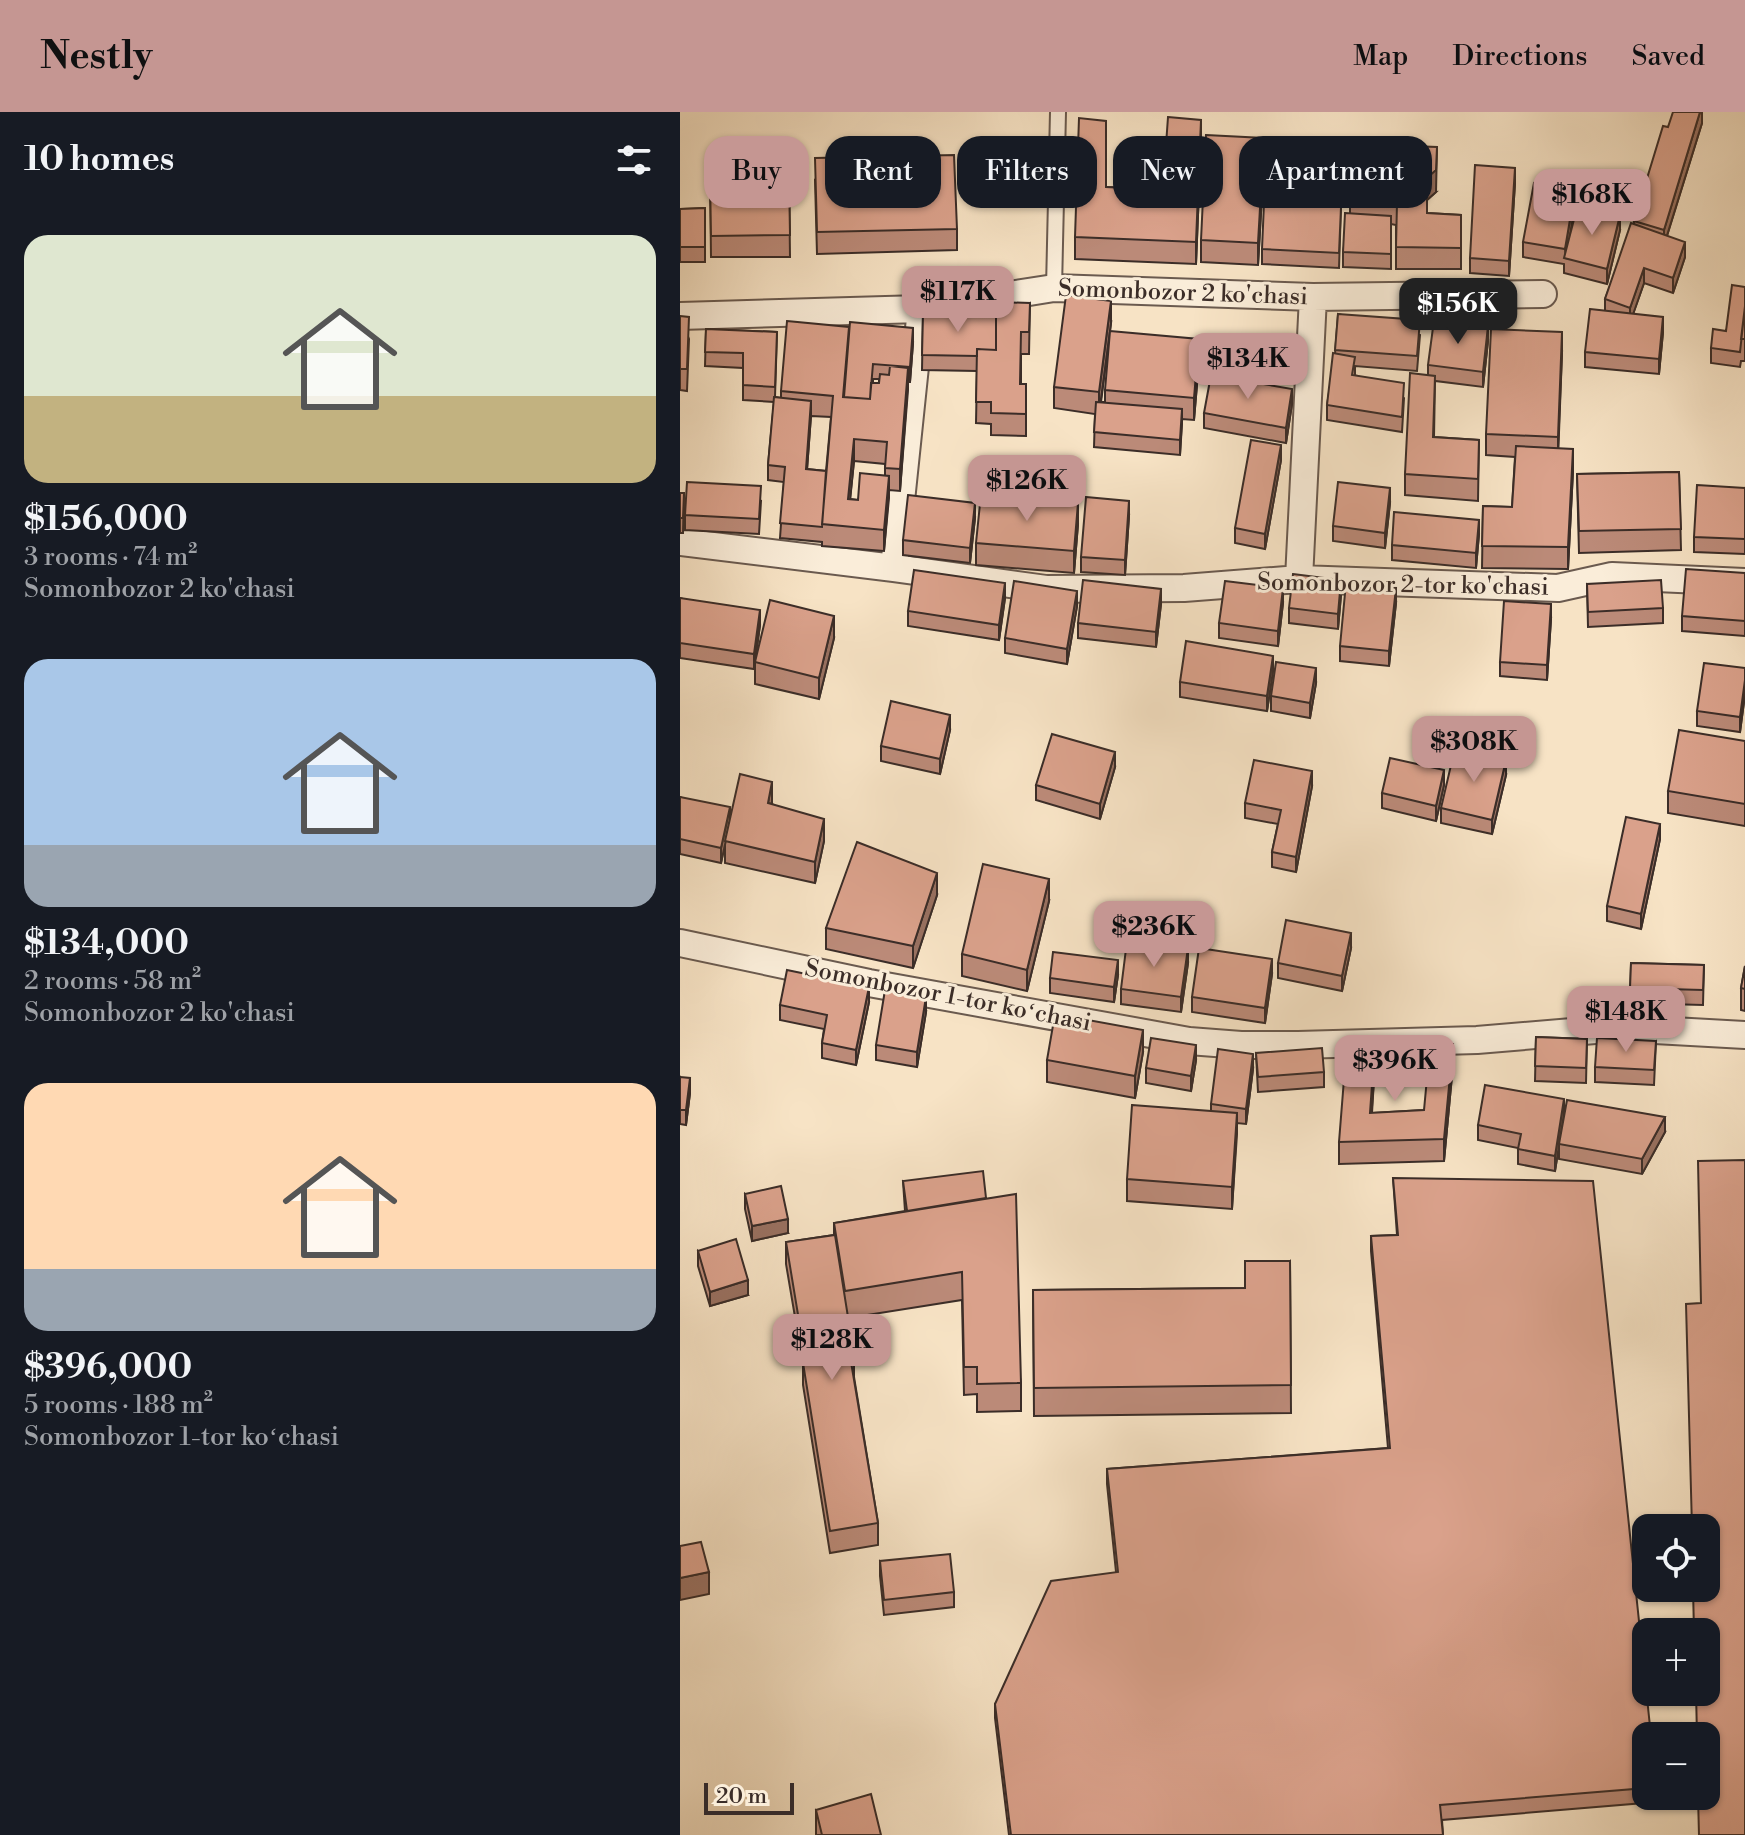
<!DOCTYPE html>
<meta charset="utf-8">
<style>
body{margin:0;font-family:"Libre Bodoni",serif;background:#20242c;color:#f1f3f6;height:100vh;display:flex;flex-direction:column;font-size:30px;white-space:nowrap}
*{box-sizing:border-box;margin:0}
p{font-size:26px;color:#9ea1a6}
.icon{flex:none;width:44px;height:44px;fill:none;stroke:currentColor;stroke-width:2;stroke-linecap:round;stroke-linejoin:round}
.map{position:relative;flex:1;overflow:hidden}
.details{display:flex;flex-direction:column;background:#171b24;width:680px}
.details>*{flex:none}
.banner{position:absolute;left:24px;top:24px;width:760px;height:72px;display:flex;gap:16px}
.fabs{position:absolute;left:952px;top:1402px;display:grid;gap:16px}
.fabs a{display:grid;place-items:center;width:88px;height:88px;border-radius:16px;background:#171b24;box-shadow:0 2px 6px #0004;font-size:40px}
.scale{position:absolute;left:24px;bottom:20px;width:90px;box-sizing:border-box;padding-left:8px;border:4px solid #3b2d28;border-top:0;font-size:22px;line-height:28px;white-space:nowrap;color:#3b2d28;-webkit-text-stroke:6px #faedd9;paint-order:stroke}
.price{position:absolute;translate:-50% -68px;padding:0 18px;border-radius:16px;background:#c59692;color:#111;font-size:26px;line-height:52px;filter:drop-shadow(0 2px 4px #0008)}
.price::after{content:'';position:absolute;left:50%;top:48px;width:24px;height:18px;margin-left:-12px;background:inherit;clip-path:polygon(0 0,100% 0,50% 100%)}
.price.on{background:#222;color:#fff}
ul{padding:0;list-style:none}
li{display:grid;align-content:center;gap:16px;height:424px;padding:0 24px}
li span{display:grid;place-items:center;height:248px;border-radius:24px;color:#555}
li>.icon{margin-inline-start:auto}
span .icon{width:144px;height:144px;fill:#fffc;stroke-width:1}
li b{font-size:34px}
h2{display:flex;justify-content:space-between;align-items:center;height:96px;padding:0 24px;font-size:34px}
.tag{padding:0 28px;border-radius:24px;background:#171b24;box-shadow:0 2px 6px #0004;font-size:28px;line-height:72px}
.tag.on{background:#c59692;color:#111}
header{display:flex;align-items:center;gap:48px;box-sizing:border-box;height:112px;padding:0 40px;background:#c59692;color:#111}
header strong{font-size:38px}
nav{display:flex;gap:44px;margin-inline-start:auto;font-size:28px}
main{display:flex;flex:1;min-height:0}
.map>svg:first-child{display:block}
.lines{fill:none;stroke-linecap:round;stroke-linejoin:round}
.service-casing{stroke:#6a5a4f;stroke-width:18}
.minor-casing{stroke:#6a5a4f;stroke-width:30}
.service{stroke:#faedd9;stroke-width:14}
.minor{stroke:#faedd9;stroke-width:26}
.wall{fill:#bb8a78;stroke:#3b2d28;stroke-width:2;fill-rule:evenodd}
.shaded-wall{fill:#997161;stroke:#3b2d28;stroke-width:2}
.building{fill:#daa18b;stroke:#3b2d28;stroke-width:2}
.labels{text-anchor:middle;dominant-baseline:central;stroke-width:6;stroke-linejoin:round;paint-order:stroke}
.street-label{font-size:24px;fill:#3b2d28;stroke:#faedd9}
</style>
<header>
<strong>Nestly</strong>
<nav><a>Map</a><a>Directions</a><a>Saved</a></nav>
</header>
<main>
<section class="details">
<h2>10 homes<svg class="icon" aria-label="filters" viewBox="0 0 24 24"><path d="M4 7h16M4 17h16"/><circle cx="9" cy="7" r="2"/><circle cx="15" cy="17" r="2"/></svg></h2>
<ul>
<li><span style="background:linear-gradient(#dfe7d0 65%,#c2b280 0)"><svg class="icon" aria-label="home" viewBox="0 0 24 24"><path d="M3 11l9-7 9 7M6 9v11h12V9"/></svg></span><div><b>$156,000</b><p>3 rooms · 74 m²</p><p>Somonbozor 2 ko'chasi</p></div></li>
<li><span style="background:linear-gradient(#a9c7e8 75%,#9aa5b1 0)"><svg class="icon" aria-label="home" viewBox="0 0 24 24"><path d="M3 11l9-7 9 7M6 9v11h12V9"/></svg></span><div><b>$134,000</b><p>2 rooms · 58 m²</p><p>Somonbozor 2 ko'chasi</p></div></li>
<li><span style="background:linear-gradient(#ffd9b3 75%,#9aa5b1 0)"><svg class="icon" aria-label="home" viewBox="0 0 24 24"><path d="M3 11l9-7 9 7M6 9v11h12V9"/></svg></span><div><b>$396,000</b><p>5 rooms · 188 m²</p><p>Somonbozor 1-tor koʻchasi</p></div></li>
</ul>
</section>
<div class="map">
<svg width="1065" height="1723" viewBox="0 0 1065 1723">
<rect width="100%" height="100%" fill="#f7e3c5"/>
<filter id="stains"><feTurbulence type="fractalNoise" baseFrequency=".0025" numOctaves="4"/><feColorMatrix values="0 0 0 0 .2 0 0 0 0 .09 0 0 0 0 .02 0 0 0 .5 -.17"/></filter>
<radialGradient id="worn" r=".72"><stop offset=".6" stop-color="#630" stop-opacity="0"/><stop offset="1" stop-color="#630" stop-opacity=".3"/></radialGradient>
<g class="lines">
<defs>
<path id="service" d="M374 176 378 0"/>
<path id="minor" d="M0 204 241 197 374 176 633 185 863 182
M0 430 214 456 366 477 504 476 619 467 878 476 932 464 1065 470
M214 456 241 197
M619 467 633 185
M0 831 189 871 509 929 561 933H618L797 928 939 916 1065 923"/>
</defs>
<!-- service casing -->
<use href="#service" class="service-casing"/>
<!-- minor casing -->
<use href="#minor" class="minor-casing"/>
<!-- service -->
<use href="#service" class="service"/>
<!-- minor -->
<use href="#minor" class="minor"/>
</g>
<!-- wall -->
<path class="wall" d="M1022 0V11L987 124 1005 145 993 181 964 171 953 202 983 220 979 262 905 255V240L925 199V187L954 112V109L988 15Z
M521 29 516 152 395 147V125L426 75 491 78 492 70 485 69V47Z
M584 48 578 153 521 150V128Z
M109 63 110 145H31L30 64Z
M135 68 277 117V138L137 142Z
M835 71 829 164 790 161V146Z
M756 80 747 88V101L781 103V157H716V113L711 112V157L663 155V140L670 101V87Z
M895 93 891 119 940 118 927 172 884 161V152L843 145V130Z
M661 95 659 156 582 152V137Z
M25 96V150H0V97Z
M1065 175V249H1061L1060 255 1031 251V236L1046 219Z
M350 191 349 242H341V272H346V324L311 323V312L296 311 297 259 242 258 243 202 316 204Z
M658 202 740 223 737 259 675 254V263L724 286 722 320 647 308V293L655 242Z
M0 204 9 227 7 279 0 278Z
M431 211 421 290H425V278L519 249 514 308 502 307 500 343 414 335 415 302 374 296V275Z
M26 217 97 220 95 285 101 286V279L233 231 230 270H228L220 379 209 378 204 439 142 434V430L100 426 104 370 88 368V353L94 290 63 288V256L25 254ZM193 267H199V271H193ZM131 304 151 305 146 359 127 357ZM174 349 205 352V364L178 388 170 387Z
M808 229 803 275 755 269 754 325 799 328 798 389 725 383V362L748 263V253Z
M882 241 878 336 893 359 888 457 802 456 803 394 832 395 835 345 806 343V322Z
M612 292 606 331 524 316V301Z
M601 348 585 437 555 431V416Z
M999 360 1001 438 899 441 897 362Z
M1065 376V442L1014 440V425Z
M0 381H4L3 421H0Z
M81 389 79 422 5 418V403Z
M710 391 705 436 653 429V414Z
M449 404 445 463 401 460V445Z
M295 406 290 451 223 443V428Z
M398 412 394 461 296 453V431Z
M799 422 796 456 712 448V433Z
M1065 461V524L1002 519V504Z
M907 472 983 496V511L908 515Z
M661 483 658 517 609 511V496Z
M0 486 80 513 75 549 154 526 139 587 75 572V550L74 557 0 546Z
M325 486 319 528 228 514V499Z
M603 491 598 534 539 526V511Z
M716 491 709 554 660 549V534Z
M481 492 476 535 398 526V511Z
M397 494 387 552 325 541V526Z
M871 507 867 568 820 564V550Z
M1065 556V582L1060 620 1017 614V599Z
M593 559 587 599 500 585V570Z
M636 571 630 606 591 599V584Z
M270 618 260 662 201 649V634Z
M1065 629V714L988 701V679Z
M435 655 420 707 356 688V673Z
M826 663 812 722 761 711V696Z
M764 673 756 709 702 696V681Z
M632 674 616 760 592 755V740L598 712 565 706V691Z
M0 685 50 710 92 692 144 729 135 771 45 751V731L41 751 0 742Z
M980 727 961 817 927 809V794Z
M257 783 233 856 146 837V816Z
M369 789 347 879 282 864V842Z
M671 836 662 879 598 866V851Z
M508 851 501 900 441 892V877Z
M951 851 1024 853 1023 893 950 891Z
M1065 854V899L1061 898V876Z
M592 862 585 911 512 900V885Z
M438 863 434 890 370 881V866Z
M189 890 176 953 142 946V931L144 917 100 908V893Z
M246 900 237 955 196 948V933Z
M856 925 907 927 906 971 855 969Z
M976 929 974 973 915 970V955Z
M463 940 455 986 367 970V948Z
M576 941 644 960V975L578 980Z
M516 948 511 979 466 971V956Z
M773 953 764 1049 659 1052V1030L694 967 692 1001 744 998Z
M573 957 566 1012 557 1011 552 1097 447 1089V1067L531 999V992Z
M0 965 10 981 6 1013 0 1012Z
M884 1002 875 1059 838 1052V1036L798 1028V1013Z
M985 1020 962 1062 879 1047V1032Z
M713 1066 966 1624V1684H976V1690L762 1708 763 1723H329L315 1606V1592L436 1460 427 1372V1357L708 1336 691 1139V1124L717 1123Z
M223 1069 306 1086 341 1271V1299L297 1300V1282L284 1283 282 1188 168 1206 174 1243V1265L198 1411V1433L150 1441 123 1273V1252L106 1152V1130L154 1123V1111L225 1099Z
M65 1082 108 1121 72 1129 65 1097Z
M18 1139 68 1183 30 1194 18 1154Z
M610 1149 611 1301 354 1304 353 1178 565 1176Z
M200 1449 274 1480V1495L204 1503 200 1464Z
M136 1698 201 1723H136Z"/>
<!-- shaded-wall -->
<path class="shaded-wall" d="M1020 0H1022V11L984 133V118Z
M521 8V29L516 152V130Z
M584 26V48L578 153V131Z
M757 35 756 80 747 88V66Z
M835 56V71L829 164V149Z
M895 78V93L886 147 885 137Z
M940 103V118L927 172V157Z
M1005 130V145L993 181V166Z
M964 156V171L950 211V196Z
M431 189V211L419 302V280Z
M983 205V220L979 262V247Z
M808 214V229L803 275V260Z
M233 216V231L230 270V255Z
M882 220V241L878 347V325Z
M519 227V249L514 308V286Z
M228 256V278L220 379V357Z
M612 277V292L606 331V316Z
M131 289V303L126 372V357Z
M502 297V312L500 343V328Z
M174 327V349L168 409V387Z
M601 333V348L585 437V422Z
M893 337V359L888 457V435Z
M209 364V386L204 439V418Z
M710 376V391L705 436V421Z
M449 389V404L445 463V448Z
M295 391V406L290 451V436Z
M398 391V412L394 461V439Z
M799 408V422L796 456V441Z
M661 468V483L658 517V502Z
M325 471V486L319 528V513Z
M603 476V491L598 534V519Z
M716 476V491L709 554V539Z
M481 477V492L476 535V520Z
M397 479V494L387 552V537Z
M871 492V507L867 568V553Z
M80 498V513L74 557V542Z
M154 504V526L139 587V566Z
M593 544V559L587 599V584Z
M636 556V571L630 606V591Z
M1065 568V582L1060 620V605Z
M270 603V618L260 662V647Z
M435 640V655L420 707V692Z
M826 648V663L812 722V708Z
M764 658V673L756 709V694Z
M632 659V674L616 760V745Z
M92 670V692L88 691Z
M50 695V710L41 751V736Z
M144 707V729L135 771V750Z
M980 712V727L961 817V802Z
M257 761V783L233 856V834Z
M369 767V789L347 879V858Z
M671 821V836L662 879V864Z
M508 836V851L501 900V885Z
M592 847V862L585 911V896Z
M438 848V863L434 890V875Z
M189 875V890L176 953V938Z
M246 885V900L237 955V940Z
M463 918V940L455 986V964Z
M773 932V953L764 1049V1027Z
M516 933V948L511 979V964Z
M573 942V957L566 1012V997Z
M694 945V967L690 1023V1001Z
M10 966V981L6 1013V998Z
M884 987V1002L875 1059V1044Z
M557 1001V1022L552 1097V1075Z
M985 1005V1020L962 1062V1047Z
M108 1107V1121L72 1129V1114Z
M68 1168V1183L30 1194V1180Z
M29 1460V1482L0 1488V1466Z"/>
<!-- building -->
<path class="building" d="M993 0H1020L984 118 954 109 983 14 988 15Z
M488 5 521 8 516 130 395 125 399 6 426 9V75L491 78 494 48 485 47Z
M526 23 584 26 578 131 521 128Z
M673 32 757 35 756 58 747 66V101L781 103V136L716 135 717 91 670 87Z
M274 43 277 117 137 120 135 46Z
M795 53 835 56 829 149 790 146Z
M109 63 110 123 31 124 30 64Z
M854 71 895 78 885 137 843 130Z
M584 91 661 95 659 141 582 137Z
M898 92 940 103 927 157 884 146Z
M25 96V135H0V97Z
M665 101 711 104V142L663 140Z
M951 111 1005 130 993 166 964 156 950 196 925 187Z
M1052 173 1065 175V194L1060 240 1031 236 1033 217 1046 219Z
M386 183 431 189 419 280 374 275Z
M316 190 350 191 349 220H341L340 272H346V302L311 301V290H296L297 237 316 238Z
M1065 194V227H1061Z
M910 197 983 205 979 247 905 240Z
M243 202 316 203V238L297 237V244L242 243Z
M658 202 740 208 737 244 655 238Z
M0 204 9 205 7 257H0Z
M754 208 808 214 803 260 748 253Z
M107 209 169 215 163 285 190 287 191 271H199L200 262 209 263 210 254 228 256 220 357 205 356 207 330 174 327 168 387 178 388 180 361 209 364 204 418 142 412 153 284 101 279Z
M170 210 233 216 230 255 193 252 190 287 164 285Z
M26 217 97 220 95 275 63 273V241L25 240Z
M811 217 882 220 878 325 806 322Z
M430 219 519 227 514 286 425 278Z
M653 241 675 245 672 263 724 271 722 305 647 293Z
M730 261 755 264 753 325 799 328 798 367 725 362Z
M531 263 612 277 606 316 524 301Z
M94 285 131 289 126 357 146 359 142 415 100 411 105 355 88 353Z
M416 290 502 297 500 328 414 320Z
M571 328 601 333 585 422 555 416Z
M836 334 893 337 888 435 802 434 803 394 832 395Z
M999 360 1001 417 899 419 897 362Z
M7 370 81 374 79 407 5 403Z
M658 370 710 376 705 421 653 414Z
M1017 373 1065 376V427L1014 425Z
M0 381H4L3 406H0Z
M301 382 398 391 394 439 296 431Z
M228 383 295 391 290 436 223 428Z
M406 385 449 389 445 448 401 445Z
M714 400 799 408 796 441 712 433Z
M1006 457 1065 461V509L1002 504Z
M234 458 325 471 319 513 228 499Z
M613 462 661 468 658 502 609 496Z
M403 468 481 477 476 520 398 511Z
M981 468 983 496 908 500 907 472Z
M334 469 397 479 387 537 325 526Z
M545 469 603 476 598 519 539 511Z
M666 471 716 476 709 539 660 534Z
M0 486 80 498 74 542 0 531Z
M90 488 154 504 139 566 75 550Z
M824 489 871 492 867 553 820 550Z
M506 529 593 544 587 584 500 570Z
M596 550 636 556 630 591 591 584Z
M1024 551 1065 556V568L1060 605 1017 599Z
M211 589 270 603 260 647 201 634Z
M999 618 1065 629V692L988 679Z
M372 622 435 640 420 692 356 673Z
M775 636 826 648 812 708 761 696Z
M710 646 764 658 756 694 702 681Z
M574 648 632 659 616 745 592 740 601 698 565 691Z
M60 662 92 670 88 691 144 707 135 750 45 729Z
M0 685 50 695 41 736 0 727Z
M946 705 980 712 961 802 927 794Z
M177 730 257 761 233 834 146 816Z
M303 752 369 767 347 858 282 842Z
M606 808 671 821 662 864 598 851Z
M447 829 508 836 501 885 441 877Z
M519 836 592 847 585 896 512 885Z
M373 840 438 848 434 875 370 866Z
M951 851 1024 853 1023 878 950 876Z
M1065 854V877L1061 876Z
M107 858 189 875 176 938 142 931 147 903 100 893Z
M205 878 246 885 237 940 196 933Z
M375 902 463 918 455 964 367 948Z
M856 925 907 927 906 956 855 954Z
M471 926 516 933 511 964 466 956Z
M917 926 976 929 974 958 915 955Z
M773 932 764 1027 659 1030 666 942 694 945 690 1001 744 998 750 934Z
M642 936 644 960 578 965 576 941Z
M538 937 573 942 566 997 531 992Z
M0 965 10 966 6 998H0Z
M805 973 884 987 875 1044 838 1037 841 1022 798 1013Z
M887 988 985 1005 962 1047 879 1032Z
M452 993 557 1001 552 1075 447 1067Z
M1065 1048V1723H1019L1018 1684H1026V1624H1017L1016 1580H1026V1520H1014L1013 1476H1026V1416H1012L1006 1192 1021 1191 1018 1049Z
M303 1059 306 1086 227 1099 223 1069Z
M713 1066 913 1069 971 1624H966V1676L760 1693 763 1723H331L315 1592 371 1469 438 1460 427 1357 710 1336 691 1124 718 1123Z
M101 1074 108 1107 72 1114 65 1082Z
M336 1082 341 1271 297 1272V1255H284L282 1160 165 1179 154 1111Z
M155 1123 174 1243 170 1244 198 1411 150 1419 123 1251H126L106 1130Z
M56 1127 68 1168 30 1180 18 1139Z
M565 1149H610L611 1273 354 1276 353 1178 565 1176Z
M21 1430 29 1460 0 1466V1434Z
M270 1442 274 1480 204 1488 200 1449Z
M191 1682 201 1723H142L136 1698Z"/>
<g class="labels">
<!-- street labels -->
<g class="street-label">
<text transform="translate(503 181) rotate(2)">Somonbozor 2 ko'chasi</text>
<text transform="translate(723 473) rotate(1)">Somonbozor 2-tor ko'chasi</text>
<text transform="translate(268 884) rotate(11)">Somonbozor 1-tor koʻchasi</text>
</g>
</g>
<rect width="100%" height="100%" filter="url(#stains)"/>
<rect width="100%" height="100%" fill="url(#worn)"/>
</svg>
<div class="fabs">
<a><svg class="icon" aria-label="locate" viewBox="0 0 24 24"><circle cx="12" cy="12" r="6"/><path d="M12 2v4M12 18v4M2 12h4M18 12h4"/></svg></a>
<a>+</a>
<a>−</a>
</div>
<div class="scale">20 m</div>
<b class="price" style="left:912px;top:125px">$168K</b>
<b class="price" style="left:278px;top:222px">$117K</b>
<b class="price on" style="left:778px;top:234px">$156K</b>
<b class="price" style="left:568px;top:289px">$134K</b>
<b class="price" style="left:347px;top:411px">$126K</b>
<b class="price" style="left:794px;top:672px">$308K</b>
<b class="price" style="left:474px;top:857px">$236K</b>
<b class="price" style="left:946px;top:942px">$148K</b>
<b class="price" style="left:715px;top:991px">$396K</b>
<b class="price" style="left:152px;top:1270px">$128K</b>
<div class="banner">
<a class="tag on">Buy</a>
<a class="tag">Rent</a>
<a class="tag">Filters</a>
<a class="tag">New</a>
<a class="tag">Apartment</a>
</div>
</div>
</main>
